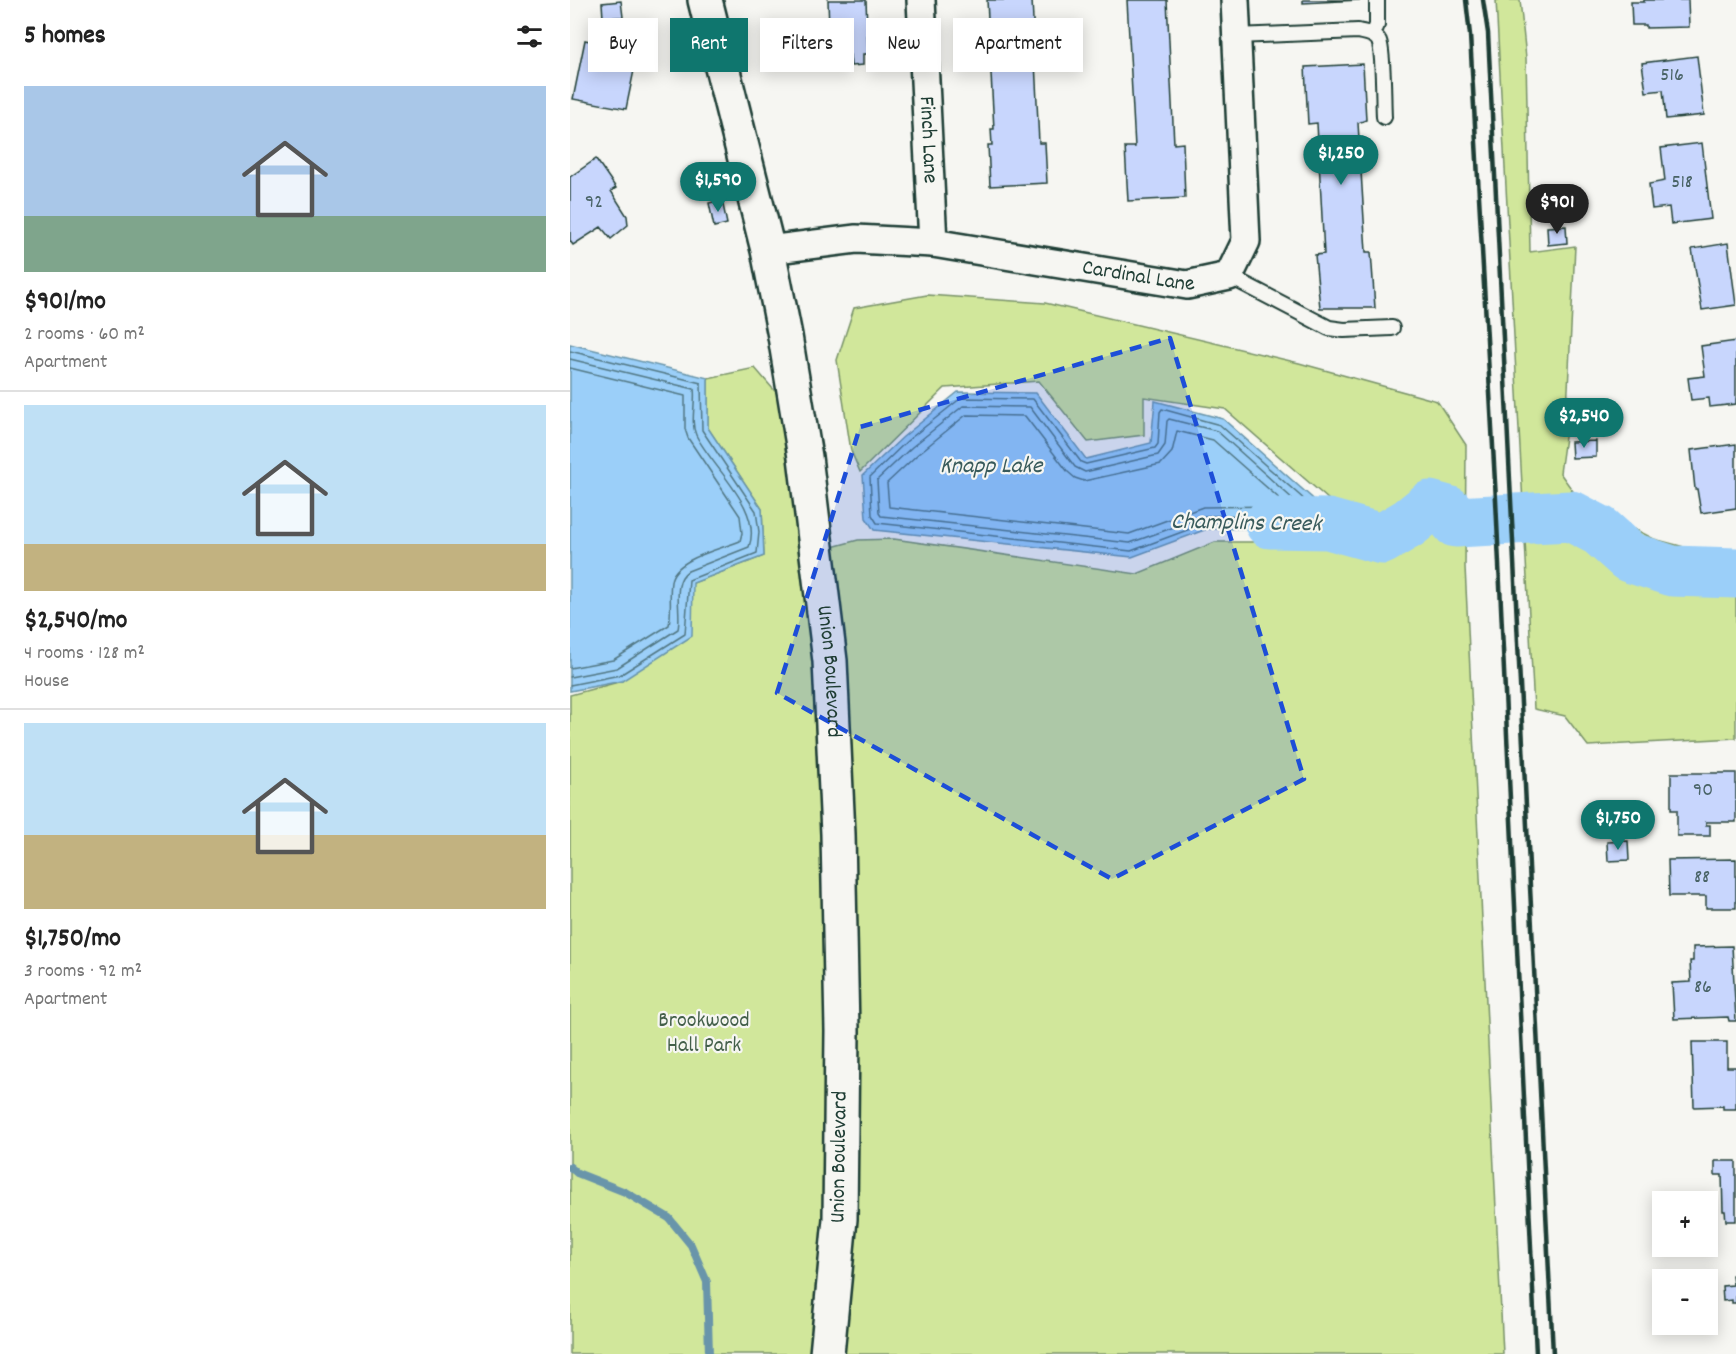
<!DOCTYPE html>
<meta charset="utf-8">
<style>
body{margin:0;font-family:Dekko,sans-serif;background:#f6f6f6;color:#222;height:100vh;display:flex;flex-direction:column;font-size:22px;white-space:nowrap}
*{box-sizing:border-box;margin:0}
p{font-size:20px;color:#767676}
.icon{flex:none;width:33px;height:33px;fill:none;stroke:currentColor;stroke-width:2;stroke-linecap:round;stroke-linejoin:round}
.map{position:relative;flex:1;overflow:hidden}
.side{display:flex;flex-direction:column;background:#fff;width:570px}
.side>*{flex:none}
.top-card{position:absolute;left:18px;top:18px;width:570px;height:54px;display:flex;gap:12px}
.tools{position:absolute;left:1082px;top:1191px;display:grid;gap:12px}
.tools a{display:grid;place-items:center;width:66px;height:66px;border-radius:0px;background:#fff;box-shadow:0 3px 15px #0003;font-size:30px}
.price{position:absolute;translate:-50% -51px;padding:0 14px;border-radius:21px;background:#0f766e;color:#fff;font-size:20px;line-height:39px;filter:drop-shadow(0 2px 3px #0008)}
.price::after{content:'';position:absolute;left:50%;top:36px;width:18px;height:14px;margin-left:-9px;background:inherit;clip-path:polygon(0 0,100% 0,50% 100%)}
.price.selected{background:#222;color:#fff}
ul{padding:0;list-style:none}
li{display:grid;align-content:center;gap:12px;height:318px;padding:0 24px}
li+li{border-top:2px solid #e0e0e0}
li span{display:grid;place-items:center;height:186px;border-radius:0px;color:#555}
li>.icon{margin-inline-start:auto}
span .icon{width:108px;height:108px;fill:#fffc;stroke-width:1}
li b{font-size:26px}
h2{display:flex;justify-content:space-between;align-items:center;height:72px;padding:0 24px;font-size:26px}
.chip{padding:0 21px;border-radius:0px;background:#fff;box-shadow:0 3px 15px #0003;font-size:21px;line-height:54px}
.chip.selected{background:#0f766e;color:#fff}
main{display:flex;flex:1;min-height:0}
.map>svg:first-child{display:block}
.green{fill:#d1e79b;stroke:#789268;stroke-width:1.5}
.water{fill:#9bcff9;stroke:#6995aa;stroke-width:1.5}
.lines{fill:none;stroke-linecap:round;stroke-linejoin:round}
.shore{stroke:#517783;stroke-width:1.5}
.stream{stroke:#6995aa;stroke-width:8}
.river{stroke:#9bcff9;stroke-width:51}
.building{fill:#c8d6fd;stroke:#1f3d34;stroke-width:1.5}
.service-casing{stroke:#1f3d34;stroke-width:18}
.minor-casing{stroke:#1f3d34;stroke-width:32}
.secondary-casing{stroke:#1f3d34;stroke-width:38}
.service{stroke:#f6f6f2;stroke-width:14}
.minor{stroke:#f6f6f2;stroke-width:27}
.secondary{stroke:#f6f6f2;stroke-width:33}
.rail{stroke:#1f3d34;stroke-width:4.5}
.marked{fill:#1d4ed8;fill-opacity:0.2;stroke:#1d4ed8;stroke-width:4.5;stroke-dasharray:12 8;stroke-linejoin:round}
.labels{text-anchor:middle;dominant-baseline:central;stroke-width:4.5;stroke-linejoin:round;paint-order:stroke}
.number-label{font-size:20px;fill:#496366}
.street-label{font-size:22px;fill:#1f3d34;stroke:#f6f6f2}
.park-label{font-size:22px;fill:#435f49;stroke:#f6f6f2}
.water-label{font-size:24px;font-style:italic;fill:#385a5b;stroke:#f6f6f2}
</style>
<main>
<section class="side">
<h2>5 homes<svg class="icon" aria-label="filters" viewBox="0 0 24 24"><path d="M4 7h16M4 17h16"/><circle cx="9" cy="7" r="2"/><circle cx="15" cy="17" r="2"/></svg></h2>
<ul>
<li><span style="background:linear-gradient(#a9c7e8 70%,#7fa58c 0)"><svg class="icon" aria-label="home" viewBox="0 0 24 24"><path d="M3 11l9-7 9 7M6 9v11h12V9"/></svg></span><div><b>$901/mo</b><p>2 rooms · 60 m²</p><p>Apartment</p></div></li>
<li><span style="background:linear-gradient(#bfe0f5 75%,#c2b280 0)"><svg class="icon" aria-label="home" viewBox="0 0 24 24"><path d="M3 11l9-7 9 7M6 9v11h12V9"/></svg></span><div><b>$2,540/mo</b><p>4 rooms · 128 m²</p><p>House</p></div></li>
<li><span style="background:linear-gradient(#bfe0f5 60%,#c2b280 0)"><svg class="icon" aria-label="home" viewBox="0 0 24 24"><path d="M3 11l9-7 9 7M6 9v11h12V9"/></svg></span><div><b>$1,750/mo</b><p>3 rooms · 92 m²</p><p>Apartment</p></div></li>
</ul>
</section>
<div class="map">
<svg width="1166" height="1354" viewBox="0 0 1166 1354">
<rect width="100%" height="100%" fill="#f6f6f2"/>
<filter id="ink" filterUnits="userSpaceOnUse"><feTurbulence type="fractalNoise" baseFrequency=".0167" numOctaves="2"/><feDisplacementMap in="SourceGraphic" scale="12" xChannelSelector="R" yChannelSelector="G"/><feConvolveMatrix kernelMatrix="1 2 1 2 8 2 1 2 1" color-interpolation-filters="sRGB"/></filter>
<g filter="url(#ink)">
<!-- green -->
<path class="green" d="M926 0H950L956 58 960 252 1005 246 996 430 990 473 1010 501 1084 539 1137 553 1166 555V738L1018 746 995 716 964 709Z
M357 295 475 303 729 363 867 401 896 445 895 567 933 1354H0V695L52 681 123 583 194 556 192 509 138 428V378L185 368 229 419 247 551 288 540 324 539 567 574 645 542H769L774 513 655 409 574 397V435L518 442 469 381 375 388 290 472 281 451 267 360 284 308Z"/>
<!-- water -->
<path class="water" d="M0 344 138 378V428L192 509 194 556 123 583 122 636 52 681 0 691Z
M388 392 466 393 516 459 581 443 585 401 653 419 775 527 637 529 562 557 304 530 296 518 293 475 333 437Z"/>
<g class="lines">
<!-- shore -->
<path class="shore" d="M0 351 131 383 132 430 186 511 189 532 187 553 119 580 115 634 50 675 0 685
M0 359 124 389C126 403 120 422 126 435 142 468 193 508 179 547L118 571C101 582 112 612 108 629L47 668 0 677
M0 368 115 396V429L118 438 170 516 172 533 170 541C151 549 103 559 101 582 99 596 102 611 99 625L43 660 0 668
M391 398 463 399 511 462 516 464 585 448 588 444 590 412 592 409 650 425 753 516 754 520 751 521 636 523 561 551 307 523 302 515 300 477 337 441Z
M393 406 460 407 505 467 515 472 588 455 595 445 597 421 599 419 647 431 734 509 735 512 732 514 635 516 560 543 311 516 309 513 307 480 342 447Z
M396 415 455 416 498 472 505 478 514 481 591 464 602 452 607 431 643 440 711 500 712 503 709 506 633 507 559 534 319 507 317 483 348 454Z"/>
<!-- stream -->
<path class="stream" d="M0 1167 7 1173 55 1192 99 1218 121 1245 137 1282 139 1354"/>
<!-- river -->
<path class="river" d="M700 523 758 524 812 539 839 523 860 506 878 511 886 522 1001 516 1030 531 1059 557 1102 571 1166 573"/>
</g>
<!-- building -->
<path class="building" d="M258 0H296L298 54H293V65L281 66 280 55 260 56Z
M417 0H462L469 143H475L477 183 420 186 418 145H422L421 129H424Z
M557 0H597L604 144 613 143 615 198 558 201 555 147H565Z
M733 0H790L733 3Z
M1074 0H1118L1119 27 1076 28V25H1062L1061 2H1074Z
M51 1 53 17 33 18 32 3Z
M15 40 68 51 56 109 3 99Z
M1127 56 1134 115 1096 119 1093 90 1076 92 1072 63Z
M793 64 796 120 788 123 796 252H801L805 308H750L745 255 754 254 747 123 738 124 735 67Z
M1132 143 1141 219 1101 224 1099 207 1082 209 1079 184 1095 181 1091 148Z
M26 159 46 188 41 191 57 216 58 225 41 239 31 227 3 245 0 241V177Z
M152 200 157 224 144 227 139 203Z
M996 226 997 243 978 245 977 227Z
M1158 243 1166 305 1132 310 1122 249Z
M1166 341V404L1140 407 1139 398 1121 400 1118 378 1135 376 1131 346Z
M1026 441V457L1002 458 1001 442Z
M1166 444V508L1131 513 1127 489H1125L1121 450Z
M1101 773H1166V822H1136V825H1140V836H1107V810H1101Z
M1058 841 1059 860 1038 861 1037 842Z
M1166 859V908H1136V896H1099L1098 860Z
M1162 946 1166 1021H1159L1158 1017 1104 1019 1102 983 1121 982 1120 961H1123V947Z
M1122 1042H1157V1067H1166V1109H1153V1106L1124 1107Z
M1145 1161H1166V1221H1156L1155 1211H1153L1152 1175H1145Z
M1166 1274V1303H1162V1300L1153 1301 1152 1286 1163 1285 1162 1275Z"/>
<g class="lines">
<defs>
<path id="service" d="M803 35 807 25V0
M666 36 788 31C796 33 805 33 809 41 814 53 813 102 814 117
M659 276 759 328 774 330 822 328"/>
<g id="minor">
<path id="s1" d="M351 0 363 243"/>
<path id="s2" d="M198 250 286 239 363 243 617 285 659 276 676 241 665 0"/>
</g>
<g id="secondary">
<path id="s3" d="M135 0 198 250 215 336 235 457 260 661 268 834 272 1031 270 1219 257 1354"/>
</g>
</defs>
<!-- service casing -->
<use href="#service" class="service-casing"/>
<!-- minor casing -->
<use href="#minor" class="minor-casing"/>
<!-- secondary casing -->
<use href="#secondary" class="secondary-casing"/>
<!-- service -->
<use href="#service" class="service"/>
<!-- minor -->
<use href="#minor" class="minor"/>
<!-- secondary -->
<use href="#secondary" class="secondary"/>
<!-- rail -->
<path class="rail" d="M896 0 900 35 926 500 966 1354
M913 0 918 33 983 1354"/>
</g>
</g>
<!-- marked area -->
<path class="marked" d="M600 338 734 779 542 879 207 693 290 427Z"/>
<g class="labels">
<!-- number labels -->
<g class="number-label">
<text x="1102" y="76">516</text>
<text x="1112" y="183">518</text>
<text x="24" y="203">92</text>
<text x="1133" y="791">90</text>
<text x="1132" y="878">88</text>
<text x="1133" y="988">86</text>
</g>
<!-- street labels -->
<g class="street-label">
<text stroke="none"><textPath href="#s1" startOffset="140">Finch Lane</textPath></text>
<text stroke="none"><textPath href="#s2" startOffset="374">Cardinal Lane</textPath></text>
<text stroke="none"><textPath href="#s3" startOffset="684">Union Boulevard</textPath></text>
<text transform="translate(270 1157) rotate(-89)">Union Boulevard</text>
</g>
<!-- park labels -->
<g class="park-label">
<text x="134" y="1021">Brookwood<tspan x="134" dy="25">Hall Park</tspan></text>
</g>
<!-- water labels -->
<g class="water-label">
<text x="421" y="467">Knapp Lake</text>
<text transform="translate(676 524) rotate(1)">Champlins Creek</text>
</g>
</g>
</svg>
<div class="tools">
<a>+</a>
<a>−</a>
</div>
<b class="price" style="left:771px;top:186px">$1,250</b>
<b class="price" style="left:148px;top:213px">$1,590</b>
<b class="price selected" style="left:987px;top:235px">$901</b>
<b class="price" style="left:1014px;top:449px">$2,540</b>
<b class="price" style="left:1048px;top:851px">$1,750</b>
<div class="top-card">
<a class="chip">Buy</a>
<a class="chip selected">Rent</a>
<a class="chip">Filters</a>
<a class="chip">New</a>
<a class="chip">Apartment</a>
</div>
</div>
</main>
